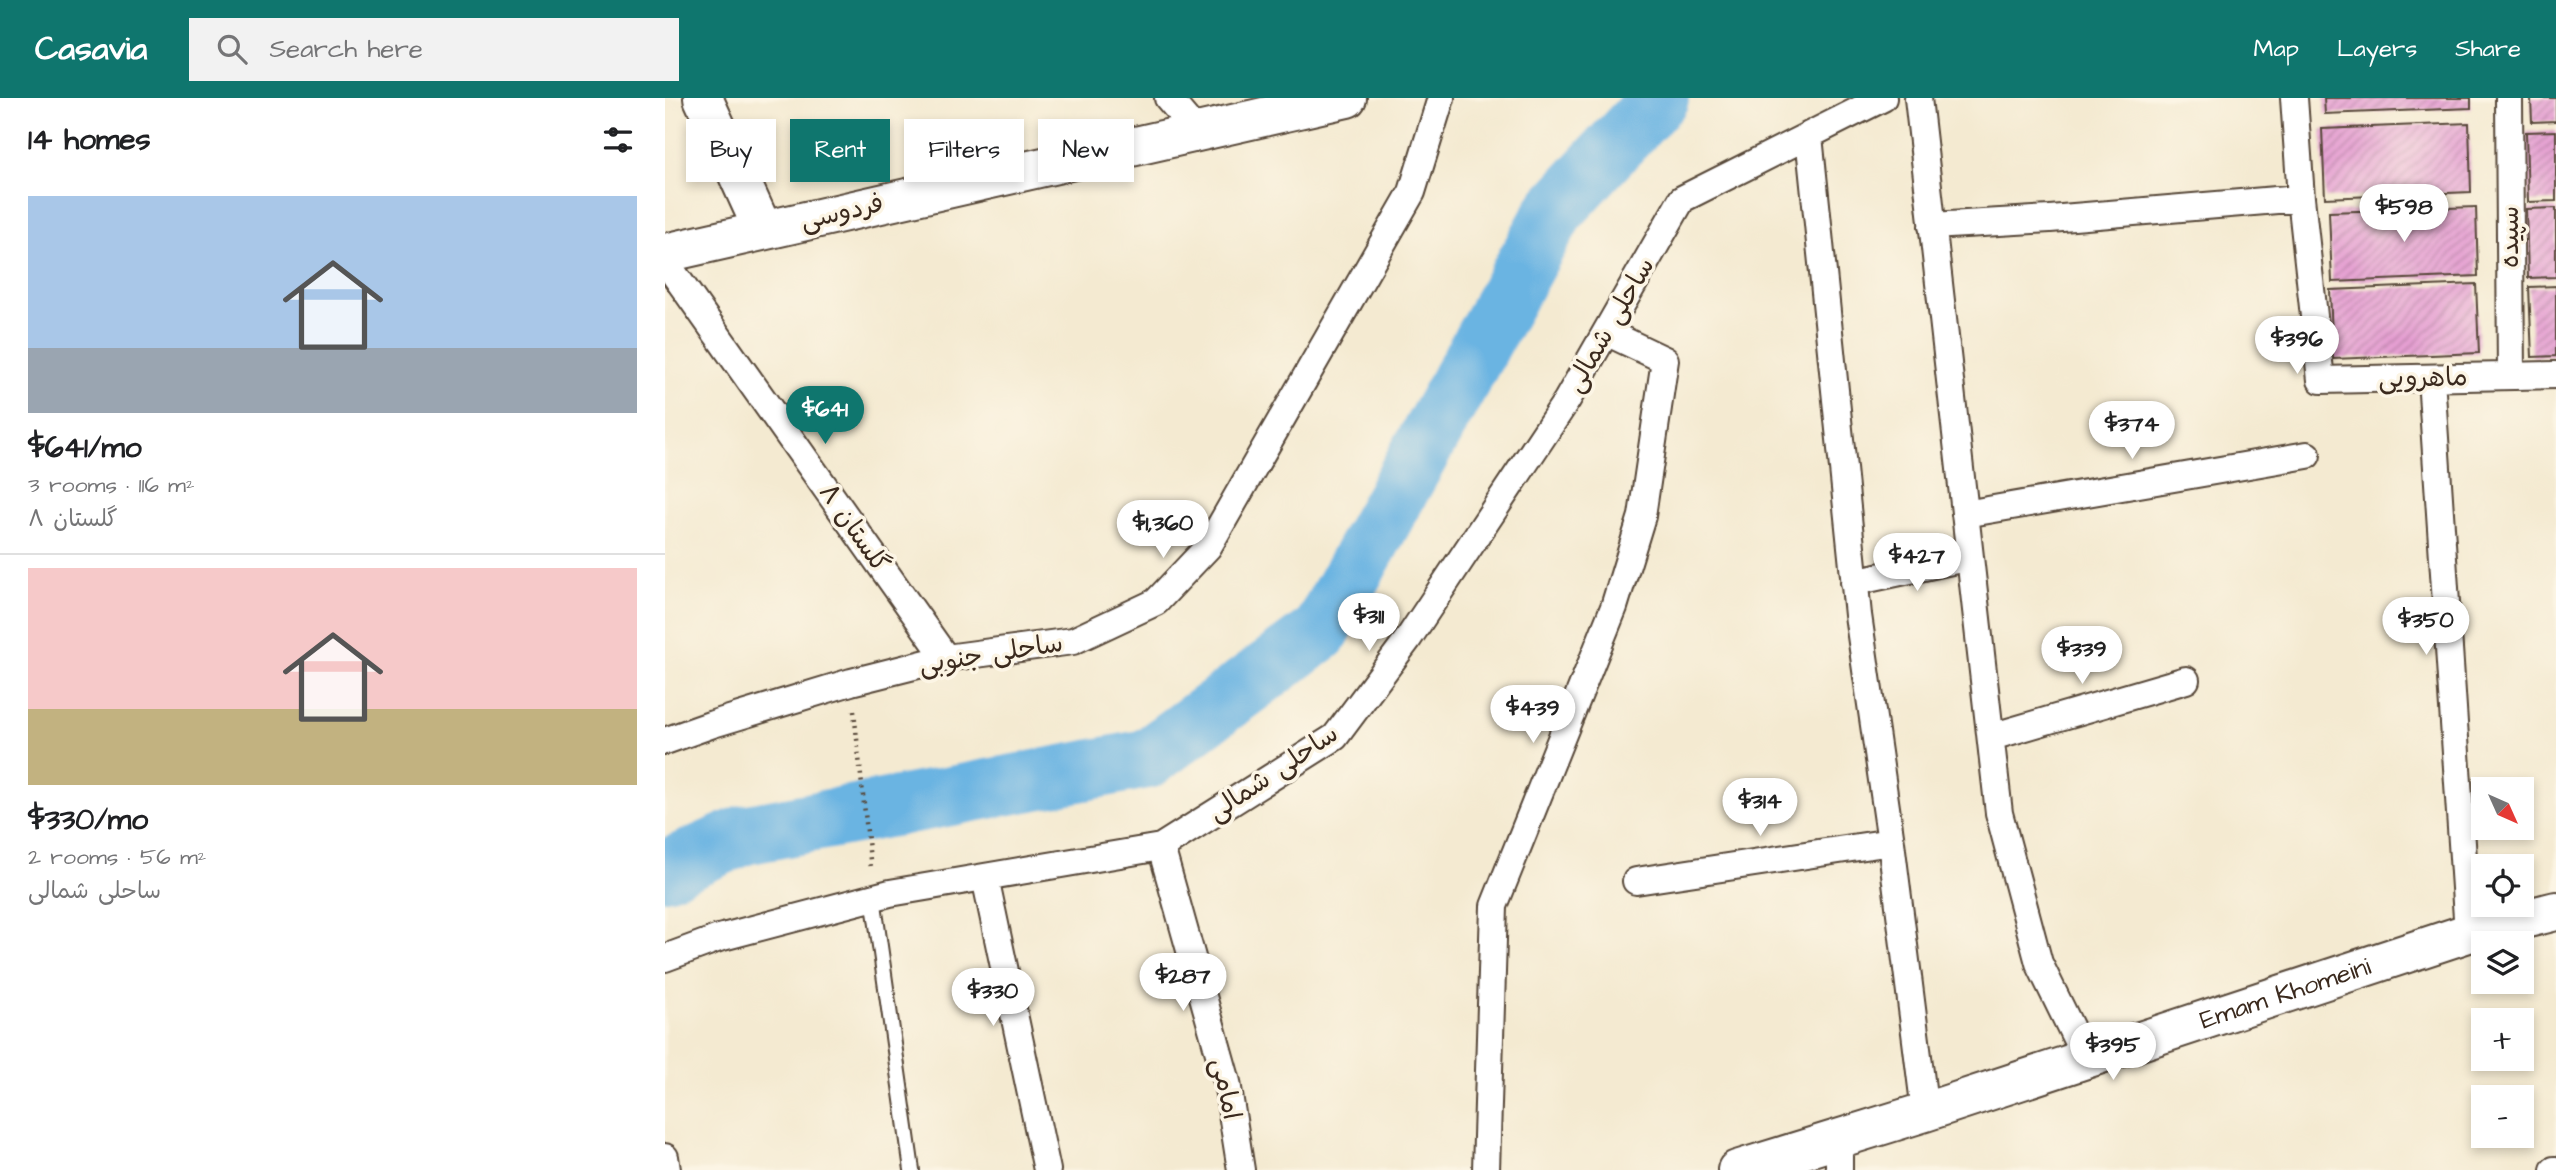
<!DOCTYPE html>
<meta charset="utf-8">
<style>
body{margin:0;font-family:"Architects Daughter","Playpen Sans Arabic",sans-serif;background:#f2f2f2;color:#202124;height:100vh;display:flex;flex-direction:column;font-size:26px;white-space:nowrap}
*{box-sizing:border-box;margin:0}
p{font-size:23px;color:#757577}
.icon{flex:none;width:38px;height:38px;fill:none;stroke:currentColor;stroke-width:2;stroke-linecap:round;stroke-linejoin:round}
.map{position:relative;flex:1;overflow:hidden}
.panel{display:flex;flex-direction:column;background:#fff;width:665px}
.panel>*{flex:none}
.guide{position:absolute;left:21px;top:21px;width:665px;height:63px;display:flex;gap:14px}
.needle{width:46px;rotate:135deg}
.fabs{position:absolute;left:1806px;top:679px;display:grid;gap:14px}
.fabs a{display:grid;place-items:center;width:63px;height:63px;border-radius:0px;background:#fff;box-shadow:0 4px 10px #0003;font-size:35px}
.price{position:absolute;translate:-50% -60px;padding:0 16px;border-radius:24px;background:#fff;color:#222;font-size:23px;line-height:46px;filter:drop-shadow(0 2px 4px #0008)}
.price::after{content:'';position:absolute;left:50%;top:42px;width:21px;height:16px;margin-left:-10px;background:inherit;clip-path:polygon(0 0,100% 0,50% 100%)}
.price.active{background:#0f766e;color:#fff}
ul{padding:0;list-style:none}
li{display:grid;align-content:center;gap:14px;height:371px;padding:0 28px}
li+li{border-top:2px solid #e0e0e0}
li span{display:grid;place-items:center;height:217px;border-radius:0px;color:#555}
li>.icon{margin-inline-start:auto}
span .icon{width:126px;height:126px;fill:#fffc;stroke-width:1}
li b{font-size:30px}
h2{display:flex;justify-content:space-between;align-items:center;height:84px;padding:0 28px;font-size:30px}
.tag{padding:0 24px;border-radius:0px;background:#fff;box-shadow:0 4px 10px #0003;font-size:24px;line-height:63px}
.tag.active{background:#0f766e;color:#fff}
header{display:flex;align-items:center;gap:42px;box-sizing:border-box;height:98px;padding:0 35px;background:#0f766e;color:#fff}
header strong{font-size:33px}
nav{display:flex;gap:38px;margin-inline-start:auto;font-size:24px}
.search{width:490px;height:63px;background:#f2f2f2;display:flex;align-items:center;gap:18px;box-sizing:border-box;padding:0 24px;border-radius:0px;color:#757577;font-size:26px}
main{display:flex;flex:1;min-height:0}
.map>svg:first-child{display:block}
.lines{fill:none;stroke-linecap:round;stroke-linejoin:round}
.river{stroke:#6ab4e2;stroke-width:60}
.building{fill:url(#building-hatch)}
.lane-casing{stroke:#574739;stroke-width:18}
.street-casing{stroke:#574739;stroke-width:30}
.secondary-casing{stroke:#574739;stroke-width:42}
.path{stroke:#574739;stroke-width:4.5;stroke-dasharray:2 5;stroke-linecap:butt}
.lane{stroke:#fff;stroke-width:14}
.street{stroke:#fff;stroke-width:26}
.secondary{stroke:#fff;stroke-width:38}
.labels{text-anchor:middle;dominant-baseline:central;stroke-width:7;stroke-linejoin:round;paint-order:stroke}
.street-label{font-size:26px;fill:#3b2a1e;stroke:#fcf5e5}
</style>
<header>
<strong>Casavia</strong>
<div class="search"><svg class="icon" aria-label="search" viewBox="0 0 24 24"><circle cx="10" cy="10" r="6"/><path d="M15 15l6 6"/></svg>Search here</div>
<nav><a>Map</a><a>Layers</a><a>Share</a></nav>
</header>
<main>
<section class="panel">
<h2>14 homes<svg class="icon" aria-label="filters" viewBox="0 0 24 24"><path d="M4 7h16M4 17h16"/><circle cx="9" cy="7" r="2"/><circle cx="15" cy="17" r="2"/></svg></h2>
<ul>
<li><span style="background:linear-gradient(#a9c7e8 70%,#9aa5b1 0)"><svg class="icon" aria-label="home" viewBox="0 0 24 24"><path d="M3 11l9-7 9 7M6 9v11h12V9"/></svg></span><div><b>$641/mo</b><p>3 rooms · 116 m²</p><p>گلستان ۸</p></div></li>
<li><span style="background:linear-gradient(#f6c9c9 65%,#c2b280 0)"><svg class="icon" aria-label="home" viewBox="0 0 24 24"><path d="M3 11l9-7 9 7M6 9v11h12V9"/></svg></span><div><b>$330/mo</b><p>2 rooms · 56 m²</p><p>ساحلی شمالی</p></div></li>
</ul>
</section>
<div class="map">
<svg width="1891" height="1072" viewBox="0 0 1891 1072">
<defs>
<pattern id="building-hatch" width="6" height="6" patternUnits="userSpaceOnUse" patternTransform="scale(1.75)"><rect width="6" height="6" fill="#e59fd2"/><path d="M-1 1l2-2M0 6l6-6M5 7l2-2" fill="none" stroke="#bb82aa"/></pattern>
</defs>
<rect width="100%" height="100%" fill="#fcf5e5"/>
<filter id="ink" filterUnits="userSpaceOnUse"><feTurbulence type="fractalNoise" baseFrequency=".0143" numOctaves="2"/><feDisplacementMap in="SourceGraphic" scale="14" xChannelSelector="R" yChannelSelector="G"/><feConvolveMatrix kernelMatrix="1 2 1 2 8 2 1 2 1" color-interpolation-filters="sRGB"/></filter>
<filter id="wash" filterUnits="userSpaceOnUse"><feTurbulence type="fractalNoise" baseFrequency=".00686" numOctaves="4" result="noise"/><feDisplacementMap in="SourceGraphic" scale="28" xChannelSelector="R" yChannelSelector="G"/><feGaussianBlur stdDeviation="1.57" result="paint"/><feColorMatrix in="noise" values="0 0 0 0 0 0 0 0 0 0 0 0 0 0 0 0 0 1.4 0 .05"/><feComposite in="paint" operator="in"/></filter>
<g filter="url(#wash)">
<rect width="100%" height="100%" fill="#f4ead1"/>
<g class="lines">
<!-- river -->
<path class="river" d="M0 772 79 737 482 661 655 534 890 113 994 0"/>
</g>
<g id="blocks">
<!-- building -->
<path class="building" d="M1659 0H1806V10L1660 16Z
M1866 0H1891V23L1867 24Z
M1804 25 1806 94 1660 100 1657 31Z
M1891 33V103L1863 104 1861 34Z
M1811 109 1813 178 1667 184 1664 114Z
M1891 110V179L1863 180 1861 111Z
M1811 186 1814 255 1668 261 1665 192Z
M1891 188V258L1867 259 1864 189Z"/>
</g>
</g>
<g filter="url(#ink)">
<use href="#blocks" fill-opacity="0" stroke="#574739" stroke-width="2"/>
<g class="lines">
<defs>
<path id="lane" d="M208 799 247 1072"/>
<path id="street" d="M503 0 531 33
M1253 0 1334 715 1374 865 1421 961
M1629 0 1636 100 1656 282 1891 277
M1844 0 1846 278
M1144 38 1193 517 1226 744 1260 1014
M1267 128 1385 121 1636 100
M0 163 281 560
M1766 280 1803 835
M1300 416 1642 357
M1189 484 1305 459
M1326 639 1521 582
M0 643 48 626 186 584 281 560 408 543 491 504 543 449 747 94 776 0
M496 749 562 984 576 1072
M320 779 382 1072
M971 783 1226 744
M0 860 54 840 225 795 496 749 670 639 743 541 902 302 1017 101 1218 0
M0 1059 2 1072
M821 1072 829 808 949 509 977 418 1000 262 941 234
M1174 1072V1040
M1889 1072H1891"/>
<g id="secondary">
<path d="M38 0 98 132"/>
<path d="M0 155 682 0"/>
<path id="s1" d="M1072 1072 1260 1014 1803 835 1891 813"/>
</g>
</defs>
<!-- lane casing -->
<use href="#lane" class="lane-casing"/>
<!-- street casing -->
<use href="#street" class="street-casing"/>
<!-- secondary casing -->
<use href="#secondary" class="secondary-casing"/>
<!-- path -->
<path class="path" d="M189 613 206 771"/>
<!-- lane -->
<use href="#lane" class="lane"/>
<!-- street -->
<use href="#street" class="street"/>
<!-- secondary -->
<use href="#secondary" class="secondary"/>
</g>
</g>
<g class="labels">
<!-- street labels -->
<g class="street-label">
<text transform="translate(177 114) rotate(-13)">فردوسی</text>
<text transform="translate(1845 139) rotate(-90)">سپیده</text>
<text transform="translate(945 227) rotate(-60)">ساحلی شمالی</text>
<text transform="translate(1758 280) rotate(-1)">ماهرویی</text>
<text transform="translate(189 430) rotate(55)">گلستان ۸</text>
<text transform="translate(326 556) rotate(-9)">ساحلی جنوبی</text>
<text transform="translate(608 675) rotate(-34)">ساحلی شمالی</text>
<text stroke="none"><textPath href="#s1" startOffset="576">Emam Khomeini</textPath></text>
<text transform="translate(561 991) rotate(78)">امامی</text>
</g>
</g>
</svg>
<div class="fabs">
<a><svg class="needle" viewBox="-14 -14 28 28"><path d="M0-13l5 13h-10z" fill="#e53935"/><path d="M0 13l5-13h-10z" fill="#757577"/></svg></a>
<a><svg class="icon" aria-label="locate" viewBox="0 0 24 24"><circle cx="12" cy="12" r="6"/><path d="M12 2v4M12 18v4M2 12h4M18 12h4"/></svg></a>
<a><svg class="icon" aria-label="layers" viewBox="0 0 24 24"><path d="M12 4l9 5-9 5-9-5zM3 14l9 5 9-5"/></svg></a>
<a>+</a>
<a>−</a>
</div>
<b class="price" style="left:1739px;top:146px">$598</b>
<b class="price" style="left:1632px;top:278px">$396</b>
<b class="price active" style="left:160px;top:348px">$641</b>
<b class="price" style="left:1467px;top:363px">$374</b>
<b class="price" style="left:498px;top:462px">$1,360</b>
<b class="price" style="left:1252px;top:495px">$427</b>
<b class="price" style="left:704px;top:555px">$311</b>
<b class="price" style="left:1761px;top:559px">$350</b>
<b class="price" style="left:1417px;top:588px">$339</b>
<b class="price" style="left:868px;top:647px">$439</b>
<b class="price" style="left:1095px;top:740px">$314</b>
<b class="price" style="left:518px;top:915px">$287</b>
<b class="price" style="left:328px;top:930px">$330</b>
<b class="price" style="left:1448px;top:984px">$395</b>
<div class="guide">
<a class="tag">Buy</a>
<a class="tag active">Rent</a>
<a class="tag">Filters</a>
<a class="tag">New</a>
</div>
</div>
</main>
